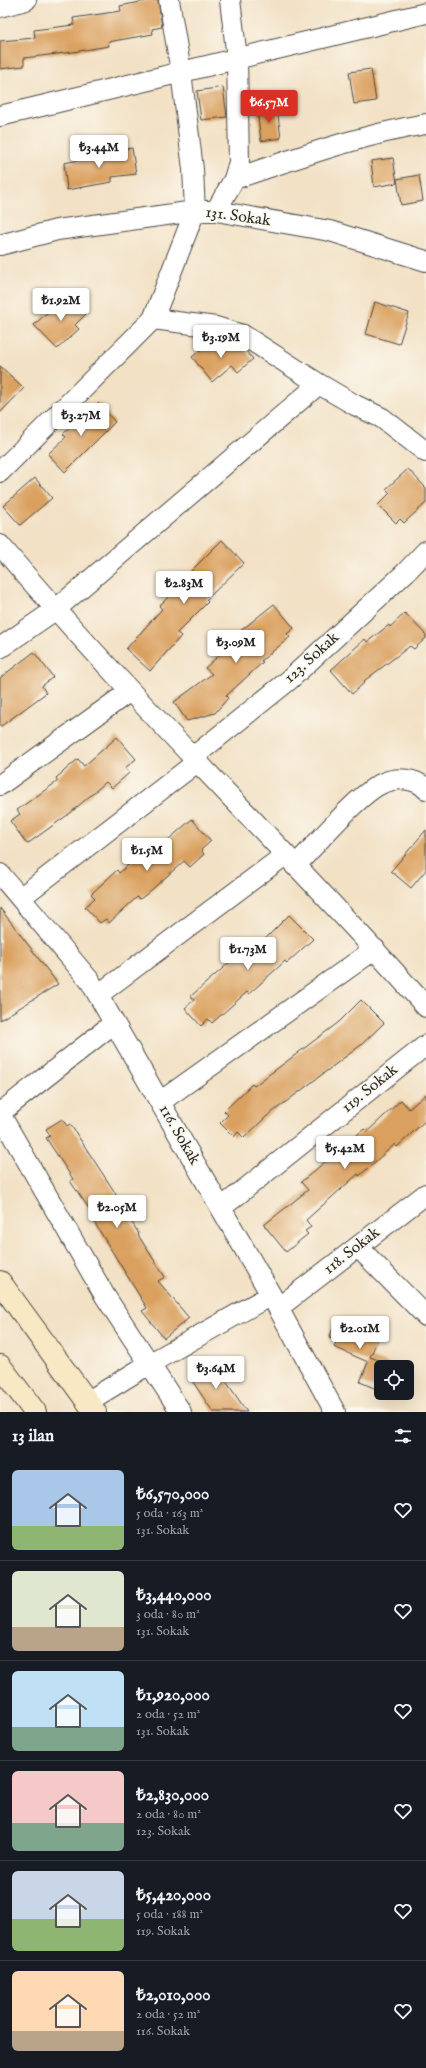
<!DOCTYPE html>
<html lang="tr">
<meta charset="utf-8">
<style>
body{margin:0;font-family:"IM FELL English",serif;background:#242831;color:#f1f3f6;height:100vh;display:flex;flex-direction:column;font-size:15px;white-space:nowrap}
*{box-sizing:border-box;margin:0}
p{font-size:13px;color:#9ea1a6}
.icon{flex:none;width:22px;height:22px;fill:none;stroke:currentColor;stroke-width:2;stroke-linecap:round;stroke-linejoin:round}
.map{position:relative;height:1412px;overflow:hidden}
.details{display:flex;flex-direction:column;background:#171b24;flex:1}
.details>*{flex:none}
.tools{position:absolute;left:374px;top:1360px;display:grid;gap:8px}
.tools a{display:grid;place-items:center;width:40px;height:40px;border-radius:6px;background:#171b24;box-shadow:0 4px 16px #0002;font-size:20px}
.price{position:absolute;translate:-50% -34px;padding:0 9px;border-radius:4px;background:#fff;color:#222;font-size:13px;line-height:26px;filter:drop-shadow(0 1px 2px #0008)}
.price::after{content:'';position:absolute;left:50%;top:24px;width:12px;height:9px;margin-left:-6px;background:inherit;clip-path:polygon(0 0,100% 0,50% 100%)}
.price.current{background:#d93025;color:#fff}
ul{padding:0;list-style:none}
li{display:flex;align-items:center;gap:12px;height:100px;padding:0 12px}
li+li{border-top:1px solid #363941}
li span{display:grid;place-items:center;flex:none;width:112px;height:80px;border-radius:6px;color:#555}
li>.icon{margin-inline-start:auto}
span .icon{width:48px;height:48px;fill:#fffc;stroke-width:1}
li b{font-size:17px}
h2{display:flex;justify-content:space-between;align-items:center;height:48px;padding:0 12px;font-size:17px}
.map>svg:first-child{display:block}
.building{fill:#daa05e}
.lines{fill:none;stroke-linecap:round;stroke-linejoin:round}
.street-casing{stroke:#494642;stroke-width:22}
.secondary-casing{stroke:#494642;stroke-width:24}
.street{stroke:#fff;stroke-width:20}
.secondary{stroke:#f8e8c3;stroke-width:22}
.labels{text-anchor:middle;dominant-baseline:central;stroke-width:3.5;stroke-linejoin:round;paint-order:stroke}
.street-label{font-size:16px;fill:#2b2b2b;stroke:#fbf7ec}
</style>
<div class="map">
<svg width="426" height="1412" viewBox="0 0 426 1412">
<rect width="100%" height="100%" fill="#fbf7ec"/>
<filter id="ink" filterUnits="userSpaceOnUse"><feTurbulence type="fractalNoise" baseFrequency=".025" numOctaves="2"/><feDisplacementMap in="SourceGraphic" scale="8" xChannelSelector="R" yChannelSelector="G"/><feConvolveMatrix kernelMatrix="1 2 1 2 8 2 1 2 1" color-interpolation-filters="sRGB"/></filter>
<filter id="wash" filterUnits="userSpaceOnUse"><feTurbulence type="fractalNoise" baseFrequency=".012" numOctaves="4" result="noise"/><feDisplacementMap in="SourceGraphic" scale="16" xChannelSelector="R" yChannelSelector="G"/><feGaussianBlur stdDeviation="0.9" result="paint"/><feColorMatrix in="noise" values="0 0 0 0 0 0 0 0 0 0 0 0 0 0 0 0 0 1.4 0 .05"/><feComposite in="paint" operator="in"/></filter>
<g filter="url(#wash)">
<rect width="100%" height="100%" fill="#f2e1c5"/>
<g id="blocks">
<!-- building -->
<path class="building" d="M151 0H158L162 27 152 29 153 34 108 42 109 46 73 52 24 58V66L0 69V41L35 38 34 30 74 25 73 18 121 11 120 6Z
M371 69 376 101 354 104 349 72Z
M223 87 227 117 201 120 197 91Z
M277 108 281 138 261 141 257 110Z
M132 148 136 174 112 177V182L67 190 64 163 111 154 110 151Z
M393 158 397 183 374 187 371 161Z
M419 175 423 201 401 205 397 179Z
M67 294 86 314 75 325 79 329 57 349 34 325Z
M375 302 409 313 399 344 366 334Z
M224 341 238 346 246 351 253 359 238 372 232 365 212 382 192 357 210 342 215 349Z
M0 366 24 388 0 413Z
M98 403 115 422 65 472 48 454 66 437 63 434Z
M408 469 426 488V503L404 523 400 519 396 523 378 505 390 493 386 489Z
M35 478 52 498 20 525 3 506Z
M222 540 244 563 206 600 208 602 177 633 181 636 150 671 126 649 162 609 159 606 193 573 191 571Z
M274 604 294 628 287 634 290 637 261 661 263 662 226 696 228 698 215 713 187 721 174 702 212 674 205 668 241 635 239 632Z
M405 613 426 635V638L414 649 410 646 364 681 365 682 352 694 331 670 365 639 367 642 389 625 390 627Z
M34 652 53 677 42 686 46 693 0 727V678Z
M117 737 136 759 125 768 129 773 112 788 106 782 69 814 27 844 10 821 20 814 17 810 58 781 56 778 78 759 84 766Z
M192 819 211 841 201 850 204 854 190 867 184 861 148 893 140 899 137 897 109 923 106 919 100 923 85 907 95 898 91 894 117 870 119 873 154 842 160 847Z
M426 830V870L411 888 391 871Z
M0 908 58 984 0 1020Z
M289 915 313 939 287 963 285 961 249 994 247 992 212 1023 208 1019 201 1026 185 1008 194 1000 191 996 254 941 258 946Z
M361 1000 384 1023 361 1045 266 1117 244 1138 238 1132 234 1137 220 1123 228 1115 224 1111 252 1084 254 1086 339 1022Z
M426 1094V1120L397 1147 395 1144 359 1176 358 1174 306 1220 311 1227 305 1231 308 1234 286 1252 264 1225 308 1190 301 1182 364 1129 367 1132 401 1100 409 1109Z
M62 1119 67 1126 70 1124 116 1194 115 1195 139 1234 138 1235 165 1277 158 1281 189 1318 164 1338 142 1311 147 1308 94 1222 97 1220 70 1181 73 1179 46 1138 50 1136 46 1129Z
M346 1320 380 1335 370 1357 397 1367H381V1391L360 1382 368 1362 334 1347 337 1341 329 1338 336 1321 344 1325Z
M206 1361 211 1368 215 1365 247 1412H213L191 1379 195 1376 191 1370Z"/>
</g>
</g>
<g filter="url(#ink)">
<use href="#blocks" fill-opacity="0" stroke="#494642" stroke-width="1"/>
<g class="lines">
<defs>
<path id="street" d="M0 7 26 0
M0 116 426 13
M234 179C297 158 360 135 426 124
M216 211 234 179 239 162 237 58 230 0
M0 245 57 230 195 211H216L330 231 426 261
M153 319 216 327 243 335 319 384 355 405 382 418 426 452
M0 472 153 319 195 211 193 169 181 72 169 0
M0 545C135 705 288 850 426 1007
M0 648 55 610 319 384
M193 757 288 681 406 572 426 551
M0 785 130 691
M295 866C315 846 360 792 383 783 397 777 416 778 426 789
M0 874 90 981 271 1295 335 1412
M20 898 197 762
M98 995 285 855
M160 1102 375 949
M0 1113 114 1023
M0 1114 105 1296 181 1412
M221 1208 426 1045
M358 1247 426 1316
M278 1308 426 1194
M87 1402 149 1364 271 1295"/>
<path id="secondary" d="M0 1282 95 1412
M0 1366 35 1412"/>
</defs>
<!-- street casing -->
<use href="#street" class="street-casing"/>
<!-- secondary casing -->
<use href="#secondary" class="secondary-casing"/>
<!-- street -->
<use href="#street" class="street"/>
<!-- secondary -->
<use href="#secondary" class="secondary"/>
</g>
</g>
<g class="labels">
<!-- street labels -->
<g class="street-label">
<text transform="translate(238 217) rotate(8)">131. Sokak</text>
<text transform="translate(312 658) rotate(-42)">123. Sokak</text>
<text transform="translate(370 1089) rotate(-39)">119. Sokak</text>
<text transform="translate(179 1135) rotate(60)">116. Sokak</text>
<text transform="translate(352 1251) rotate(-38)">118. Sokak</text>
</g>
</g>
</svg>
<div class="tools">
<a><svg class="icon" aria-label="locate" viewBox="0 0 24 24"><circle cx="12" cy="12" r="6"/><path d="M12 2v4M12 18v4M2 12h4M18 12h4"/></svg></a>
</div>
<b class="price current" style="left:269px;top:124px">₺6.57M</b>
<b class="price" style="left:99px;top:169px">₺3.44M</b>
<b class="price" style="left:61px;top:322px">₺1.92M</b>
<b class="price" style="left:221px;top:359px">₺3.19M</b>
<b class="price" style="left:81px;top:437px">₺3.27M</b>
<b class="price" style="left:184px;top:605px">₺2.83M</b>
<b class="price" style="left:236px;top:664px">₺3.09M</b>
<b class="price" style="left:147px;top:872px">₺1.5M</b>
<b class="price" style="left:248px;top:971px">₺1.73M</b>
<b class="price" style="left:345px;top:1170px">₺5.42M</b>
<b class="price" style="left:117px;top:1229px">₺2.05M</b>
<b class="price" style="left:360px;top:1350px">₺2.01M</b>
<b class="price" style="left:216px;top:1390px">₺3.64M</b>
</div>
<section class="details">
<h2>13 ilan<svg class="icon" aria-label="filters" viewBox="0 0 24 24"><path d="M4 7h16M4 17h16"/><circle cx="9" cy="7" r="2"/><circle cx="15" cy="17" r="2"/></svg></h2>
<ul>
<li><span style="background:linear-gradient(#a9c7e8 70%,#8fb573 0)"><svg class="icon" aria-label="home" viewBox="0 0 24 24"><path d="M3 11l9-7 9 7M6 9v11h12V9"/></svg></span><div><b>₺6,570,000</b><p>5 oda · 163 m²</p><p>131. Sokak</p></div><svg class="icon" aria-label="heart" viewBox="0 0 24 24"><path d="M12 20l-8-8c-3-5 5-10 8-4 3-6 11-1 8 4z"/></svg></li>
<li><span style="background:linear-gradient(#dfe7d0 70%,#b9a48a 0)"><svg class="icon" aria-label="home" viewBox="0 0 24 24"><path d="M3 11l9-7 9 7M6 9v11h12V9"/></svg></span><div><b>₺3,440,000</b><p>3 oda · 80 m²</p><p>131. Sokak</p></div><svg class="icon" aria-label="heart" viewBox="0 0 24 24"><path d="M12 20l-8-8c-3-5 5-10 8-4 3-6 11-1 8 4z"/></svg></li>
<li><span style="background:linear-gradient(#bfe0f5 70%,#7fa58c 0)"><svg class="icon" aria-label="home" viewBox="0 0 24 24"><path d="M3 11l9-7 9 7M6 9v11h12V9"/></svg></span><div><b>₺1,920,000</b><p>2 oda · 52 m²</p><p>131. Sokak</p></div><svg class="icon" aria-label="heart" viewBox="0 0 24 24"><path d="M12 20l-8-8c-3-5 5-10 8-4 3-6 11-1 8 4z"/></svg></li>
<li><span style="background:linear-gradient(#f6c9c9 65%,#7fa58c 0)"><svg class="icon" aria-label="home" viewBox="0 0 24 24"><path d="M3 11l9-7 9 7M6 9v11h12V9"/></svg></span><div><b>₺2,830,000</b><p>2 oda · 80 m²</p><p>123. Sokak</p></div><svg class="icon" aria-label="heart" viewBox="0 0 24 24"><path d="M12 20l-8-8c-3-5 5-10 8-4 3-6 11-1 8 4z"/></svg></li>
<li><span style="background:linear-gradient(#c9d6e8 60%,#8fb573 0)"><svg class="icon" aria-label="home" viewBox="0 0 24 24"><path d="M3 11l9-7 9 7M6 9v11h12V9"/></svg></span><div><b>₺5,420,000</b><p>5 oda · 188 m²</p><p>119. Sokak</p></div><svg class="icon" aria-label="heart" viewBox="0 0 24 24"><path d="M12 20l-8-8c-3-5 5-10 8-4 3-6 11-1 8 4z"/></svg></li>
<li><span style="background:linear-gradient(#ffd9b3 75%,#b9a48a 0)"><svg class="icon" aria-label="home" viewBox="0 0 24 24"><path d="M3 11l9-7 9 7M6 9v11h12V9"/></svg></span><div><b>₺2,010,000</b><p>2 oda · 52 m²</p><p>116. Sokak</p></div><svg class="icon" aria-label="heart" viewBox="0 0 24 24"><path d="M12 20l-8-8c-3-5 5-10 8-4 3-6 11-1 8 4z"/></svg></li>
</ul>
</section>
